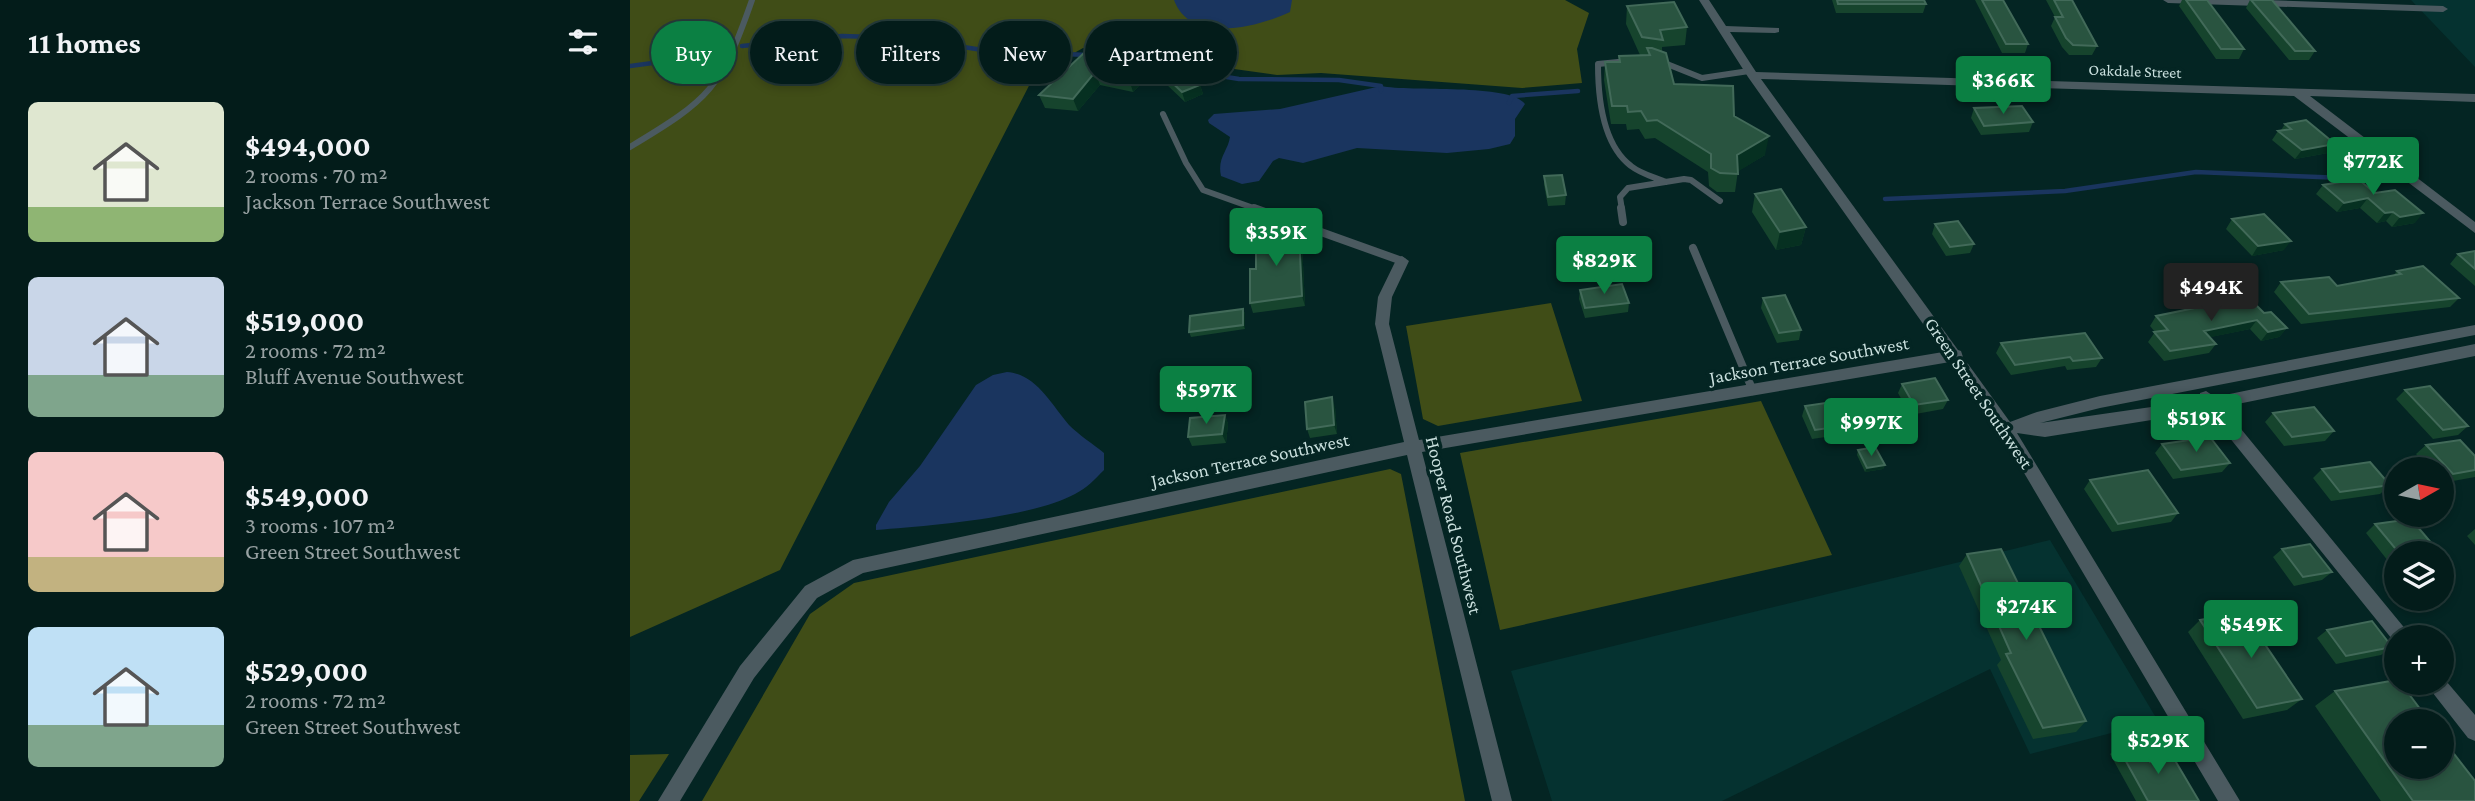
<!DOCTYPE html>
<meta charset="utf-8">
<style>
body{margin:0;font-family:"Crimson Pro",serif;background:#112927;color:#f1f3f6;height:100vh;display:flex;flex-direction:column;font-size:26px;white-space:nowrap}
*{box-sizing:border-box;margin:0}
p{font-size:23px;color:#97a1a2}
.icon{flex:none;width:38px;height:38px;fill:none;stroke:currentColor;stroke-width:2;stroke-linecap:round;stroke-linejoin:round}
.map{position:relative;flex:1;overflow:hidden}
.side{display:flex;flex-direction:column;background:#031c1a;width:630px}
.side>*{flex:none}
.top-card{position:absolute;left:21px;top:21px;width:665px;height:63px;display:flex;gap:14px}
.needle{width:46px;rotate:81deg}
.controls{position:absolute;left:1754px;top:457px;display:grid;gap:14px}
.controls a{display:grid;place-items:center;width:70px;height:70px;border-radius:50%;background:#031c1a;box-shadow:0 4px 10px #0003,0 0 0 2px #243a39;font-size:35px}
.price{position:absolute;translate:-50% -60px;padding:0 16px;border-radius:7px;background:#0b8043;color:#fff;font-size:23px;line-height:46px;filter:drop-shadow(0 2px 4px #0008)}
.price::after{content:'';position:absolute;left:50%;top:42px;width:21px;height:16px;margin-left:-10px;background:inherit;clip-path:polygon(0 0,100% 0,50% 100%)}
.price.selected{background:#222;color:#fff}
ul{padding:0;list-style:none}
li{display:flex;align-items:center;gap:21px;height:175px;padding:0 28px}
li span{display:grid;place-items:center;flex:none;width:196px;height:140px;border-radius:10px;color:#555}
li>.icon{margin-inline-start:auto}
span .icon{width:84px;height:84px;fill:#fffc;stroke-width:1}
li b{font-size:30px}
h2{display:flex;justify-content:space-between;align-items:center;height:84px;padding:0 28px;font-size:30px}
.pill{padding:0 24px;border-radius:32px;background:#031c1a;box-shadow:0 4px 10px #0003,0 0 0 2px #243a39;font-size:24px;line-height:63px}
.pill.selected{background:#0b8043;color:#fff}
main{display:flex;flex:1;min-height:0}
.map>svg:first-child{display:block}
.built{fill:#053230}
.green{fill:#404d17}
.water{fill:#1a355f}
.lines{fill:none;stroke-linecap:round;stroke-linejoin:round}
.stream{stroke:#1a355f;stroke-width:4.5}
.lane-far1{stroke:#4b5a60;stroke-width:6}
.lane{stroke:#4b5a60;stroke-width:8}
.street{fill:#4b5a60;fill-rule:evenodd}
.wall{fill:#16442d}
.shaded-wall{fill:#063021}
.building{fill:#295440;stroke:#426a59;stroke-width:2}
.labels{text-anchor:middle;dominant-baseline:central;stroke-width:7;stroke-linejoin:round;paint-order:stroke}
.far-street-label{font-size:16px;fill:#c9dfdd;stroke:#042523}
.street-label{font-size:19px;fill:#c9dfdd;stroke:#042523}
</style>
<main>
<section class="side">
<h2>11 homes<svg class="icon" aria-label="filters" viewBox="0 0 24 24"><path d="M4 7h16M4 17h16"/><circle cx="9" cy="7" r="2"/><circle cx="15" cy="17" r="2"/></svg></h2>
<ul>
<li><span style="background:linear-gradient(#dfe7d0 75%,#8fb573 0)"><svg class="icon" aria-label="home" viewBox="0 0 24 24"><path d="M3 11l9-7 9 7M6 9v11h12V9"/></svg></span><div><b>$494,000</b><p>2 rooms · 70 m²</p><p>Jackson Terrace Southwest</p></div></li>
<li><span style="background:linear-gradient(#c9d6e8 70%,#7fa58c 0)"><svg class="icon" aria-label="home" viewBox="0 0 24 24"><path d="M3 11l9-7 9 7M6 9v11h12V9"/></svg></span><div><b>$519,000</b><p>2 rooms · 72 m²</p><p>Bluff Avenue Southwest</p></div></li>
<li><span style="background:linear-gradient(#f6c9c9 75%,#c2b280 0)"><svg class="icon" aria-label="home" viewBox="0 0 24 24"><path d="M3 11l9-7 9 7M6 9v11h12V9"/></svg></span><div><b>$549,000</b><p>3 rooms · 107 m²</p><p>Green Street Southwest</p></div></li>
<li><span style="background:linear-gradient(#bfe0f5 70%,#7fa58c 0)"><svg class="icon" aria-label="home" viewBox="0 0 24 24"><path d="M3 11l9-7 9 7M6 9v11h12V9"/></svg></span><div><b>$529,000</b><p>2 rooms · 72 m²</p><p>Green Street Southwest</p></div></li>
</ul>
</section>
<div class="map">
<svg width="1845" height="801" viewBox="0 0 1845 801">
<rect width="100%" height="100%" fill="#042523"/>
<!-- built -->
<path class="built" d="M1781 0H1845V67Z
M1420 540 1528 721 1400 754 1360 669 1092 801H922L881 671Z"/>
<!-- green -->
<path class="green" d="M0 0H935L959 13 947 49 952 83 892 88 691 73 647 75 453 48 404 76 150 570 0 637Z
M921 303 952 401 808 426 793 419 776 326Z
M1131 401 1202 555 870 630 830 453Z
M760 469 771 474 835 801H72L180 614 224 583Z
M39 754 9 801H0V755Z"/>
<!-- water -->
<path class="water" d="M544 0H662L660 12C629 27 560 45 544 0Z
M751 86C780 92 880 83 895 104L885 119V136L880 144 859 149 817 153 727 148 673 163 649 158 643 161 629 181 612 184 591 176C587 158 598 151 600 137L579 123 578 120 584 114 650 109Z
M377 372C406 374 421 404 439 425 449 435 463 444 474 453V470C465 479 457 488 445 494 401 518 298 526 246 530V525L259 502 290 466 346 385 363 375Z"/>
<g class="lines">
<!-- stream -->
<path class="stream" d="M112 46 212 36 275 38 359 51 458 55
M479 58 609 79 709 80 751 86V91
M0 66 60 58 100 47
M879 103 882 96 948 91
M1255 199 1435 191 1566 172 1714 178"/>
<!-- lane-far1 -->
<path class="lane-far1" d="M998 61 968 64C968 97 972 144 1001 166 1011 174 1024 177 1036 182
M1032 62 1072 78 1119 71
M533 114 556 163 573 190 629 210
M0 147C80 99 91 89 122 0
M992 210 990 197 998 188 1054 179 1061 180 1090 201"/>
<!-- lane -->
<path class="lane" d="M624 208 772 261
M991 208 993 222
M1063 248 1123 391"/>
<!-- street -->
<path class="street" d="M1069 0H1079L1096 26 1149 28V32L1145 33 1100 32 1126 72 1845 94V102L1680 96 1845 222V233L1664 96 1131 79 1328 350 1331 351 1333 357 1380 422 1407 412 1470 396 1845 325V335L1470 408 1410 423 1570 400V393L1576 391 1585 397 1845 344V356L1593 407 1777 631 1779 637H1766V644L1578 411 1415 437 1387 433 1610 801H1588L1371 434 1320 362 792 452 882 801H862L777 455 233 573 187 598 124 678 50 801H28L110 666 175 586 223 560 774 442 745 324 748 297 767 258 772 256 779 261 762 297 759 324 789 440 1313 352 1118 77Z
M1533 0H1635L1813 6 1818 9 1813 12 1538 3Z
M1811 675 1845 715V741L1838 738 1799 688 1797 682H1811Z"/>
</g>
<!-- wall -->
<path class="wall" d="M1202 0H1294L1296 4 1293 13H1206Z
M1345 0H1373L1398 44 1395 53H1372Z
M1416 0H1442L1467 46 1462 55H1439L1432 47 1421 26 1425 17Z
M1552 0H1577L1614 49 1609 59H1586L1549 6Z
M1620 0H1642L1685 51 1679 60H1659L1616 8Z
M997 6 1057 27 1055 45 1032 47V51L1044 84 1104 116 1135 155 1108 171 1105 192H1087L1079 186 1078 172 1025 138 1015 139 1009 129 997 130 996 124H981L974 80 975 62H989V56H1014L1010 55 996 24Z
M456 51 520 76 503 92 470 85 448 111 415 108 409 95Z
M533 74 570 85 573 94 555 102 536 84Z
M1344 108 1403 122 1399 132 1351 135 1341 118Z
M1655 124 1705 144 1698 153 1665 159 1642 140 1648 131 1651 130Z
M914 176 936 195 935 205 918 206 914 185Z
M1693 185 1745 193 1785 223 1762 227 1756 221 1747 223 1730 208 1707 212 1686 194Z
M1125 194 1176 227 1171 245 1146 250 1122 212Z
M1602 219 1654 250 1622 256 1596 229Z
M1305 224 1344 244 1340 253 1316 256 1302 234Z
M651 230 652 236 672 243 675 306 623 313 620 303 626 269Z
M1845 251V286L1820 264 1828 254Z
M1767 271 1829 298 1820 307 1671 324 1644 292 1651 282 1707 286 1763 276Z
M950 290 999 303 998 312 955 318 949 299Z
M1133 298 1171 330 1169 340 1147 343 1131 308Z
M613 309 615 314V329L561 337 559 332Z
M1634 313 1657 328 1649 337 1631 341 1620 329 1580 337 1586 344 1579 353 1534 361 1518 342 1525 332 1520 326 1526 316Z
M1371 343 1472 358 1466 367 1437 370 1435 366 1381 375 1366 353Z
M1272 384 1318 400 1313 409 1280 415 1268 393Z
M1775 390 1838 426 1828 435 1803 439 1766 399Z
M1175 406 1213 426 1209 435 1182 439 1172 416Z
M705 407 707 434 680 438 677 429Z
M1643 413 1704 431 1695 441 1654 446 1635 422Z
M595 415 598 424 596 443 562 446 558 437Z
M1532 444 1600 463 1592 472 1543 479 1525 453Z
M1796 445 1845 456V477L1812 483 1811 482V469H1799L1786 454Z
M1228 450 1255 465 1253 469 1235 472 1227 455Z
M1692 469 1760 485 1750 494 1701 501 1683 478Z
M1460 480 1548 513 1541 522 1482 532 1454 489Z
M1745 524 1809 552 1766 553V566H1762L1736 533Z
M1845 529V545L1837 536Z
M1652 549 1702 572 1692 580 1664 586 1643 557Z
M1337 554 1456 721 1446 732 1403 739 1367 665 1371 660 1329 566Z
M1570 620 1672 699 1657 710 1613 719 1558 632Z
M1697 630 1762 647 1751 655 1706 664 1687 638Z
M1705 691 1845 801H1751L1685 706Z
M1488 747 1520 762 1569 801H1506L1480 754Z"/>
<!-- shaded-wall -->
<path class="shaded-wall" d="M516 64 520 76 503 92 499 79Z
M465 72 470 85 448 111 443 99Z
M570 85 573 94 555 102 552 92Z
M1139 136 1135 155 1104 174 1107 155Z
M1705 144 1698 153 1665 159 1672 150Z
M1738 198 1730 208 1707 212 1714 203Z
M1763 212 1756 221 1747 223 1755 213Z
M1793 213 1785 223 1762 227 1770 217Z
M1176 227 1171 245 1146 250 1150 232Z
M669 234 672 243 675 306 672 296Z
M1661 241 1654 250 1622 256 1628 246Z
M613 309 615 314V329L613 325Z
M1627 320 1620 329 1567 340 1574 331Z
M1657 328 1649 337 1631 341 1638 332Z
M702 397 705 407 707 434 704 425Z
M595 415 598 424 596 443 592 434Z
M1255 465 1253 469 1235 472 1237 468Z"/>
<!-- building -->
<path class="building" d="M1207 0H1294L1296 4H1208Z
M1352 0H1373L1398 44H1376Z
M1424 0H1442L1467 46 1443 45 1436 38 1425 17H1433Z
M1556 0H1577L1614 49H1591Z
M1621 0H1642L1685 51H1665Z
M1044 2 1057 27 1030 30 1033 40 1012 37 997 6Z
M1017 48H1022L1036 53 1044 84 1103 86 1104 116 1139 136 1107 155 1108 174 1090 173 1081 168V154L1027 120 1017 121 1011 111 998 112 997 106H982L975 62H990L989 56 1020 55Z
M456 51 516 64 499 79 465 72 443 99 409 95Z
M550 67 570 85 552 92 533 74Z
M1392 106 1403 122 1354 126 1344 108Z
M1676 120 1705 144 1672 150 1648 131 1661 129 1655 124Z
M932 175 936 195 918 197 914 176Z
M1728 179 1745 193 1765 190 1793 213 1770 217 1763 212 1755 213 1738 198 1714 203 1693 185Z
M1151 189 1176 227 1150 232 1125 194Z
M1634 214 1661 241 1628 246 1602 219Z
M1328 221 1344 244 1320 247 1305 224Z
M651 230V236L669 234 672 296 620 303V269H626V233Z
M1845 251V269L1828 254Z
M1793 266 1829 298 1679 314 1651 282 1699 277 1707 286 1771 274 1767 271Z
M992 284 999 303 955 308 950 290Z
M1155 295 1171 330 1149 333 1133 298Z
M1618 297 1634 313 1641 312 1657 328 1638 332 1627 320 1574 331 1586 344 1540 351 1524 332 1538 330 1526 316Z
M613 309V325L559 332 560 316Z
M1455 333 1472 358 1443 361 1440 357 1385 365 1371 343Z
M1305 378 1318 400 1284 405 1272 384Z
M1800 386 1838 426 1813 430 1775 390Z
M702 397 704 425 677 429 675 402Z
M1202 402 1213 426 1185 430 1175 406Z
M1684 407 1704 431 1662 437 1643 413Z
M595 415 592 434 558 437 560 418Z
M1580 437 1600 463 1551 470 1532 444Z
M1830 440 1845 456V470L1823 474 1796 445Z
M1245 447 1255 465 1237 468 1228 450Z
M1740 462 1760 485 1710 492 1692 469Z
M1518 470 1548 513 1488 524 1460 480Z
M1781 519 1809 552 1769 553 1745 524Z
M1680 544 1702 572 1673 577 1652 549Z
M1371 549 1456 721 1413 728 1376 654 1381 653 1337 554Z
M1613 612 1672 699 1627 708 1570 620Z
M1742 621 1762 647 1716 656 1697 630Z
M1766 680V682H1770L1799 721H1766V766H1811V737L1845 781V801H1783L1705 691Z
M1509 743 1520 762 1543 757 1569 801H1518L1488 747Z"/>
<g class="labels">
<!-- far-street labels -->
<g class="far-street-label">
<text transform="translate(1505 71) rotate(2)">Oakdale Street</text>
</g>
<!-- street labels -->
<g class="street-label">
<text transform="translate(1179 360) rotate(-10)">Jackson Terrace Southwest</text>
<text transform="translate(1349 393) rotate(56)">Green Street Southwest</text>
<text transform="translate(620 460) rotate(-12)">Jackson Terrace Southwest</text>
<text transform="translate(824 525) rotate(76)">Hooper Road Southwest</text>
</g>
</g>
</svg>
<div class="controls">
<a><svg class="needle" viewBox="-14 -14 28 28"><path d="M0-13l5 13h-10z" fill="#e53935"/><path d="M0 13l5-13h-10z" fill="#97a1a2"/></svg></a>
<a><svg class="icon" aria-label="layers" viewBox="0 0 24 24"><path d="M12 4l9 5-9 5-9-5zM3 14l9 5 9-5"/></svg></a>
<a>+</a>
<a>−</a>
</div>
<b class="price" style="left:1373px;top:116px">$366K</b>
<b class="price" style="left:1743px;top:197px">$772K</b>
<b class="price" style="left:646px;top:268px">$359K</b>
<b class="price" style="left:974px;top:296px">$829K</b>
<b class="price selected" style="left:1581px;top:323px">$494K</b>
<b class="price" style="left:576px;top:426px">$597K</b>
<b class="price" style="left:1566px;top:454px">$519K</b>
<b class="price" style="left:1241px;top:458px">$997K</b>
<b class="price" style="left:1396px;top:642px">$274K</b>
<b class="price" style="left:1621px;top:660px">$549K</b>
<b class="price" style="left:1528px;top:776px">$529K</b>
<div class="top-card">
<a class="pill selected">Buy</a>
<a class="pill">Rent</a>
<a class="pill">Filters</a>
<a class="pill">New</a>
<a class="pill">Apartment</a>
</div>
</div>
</main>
